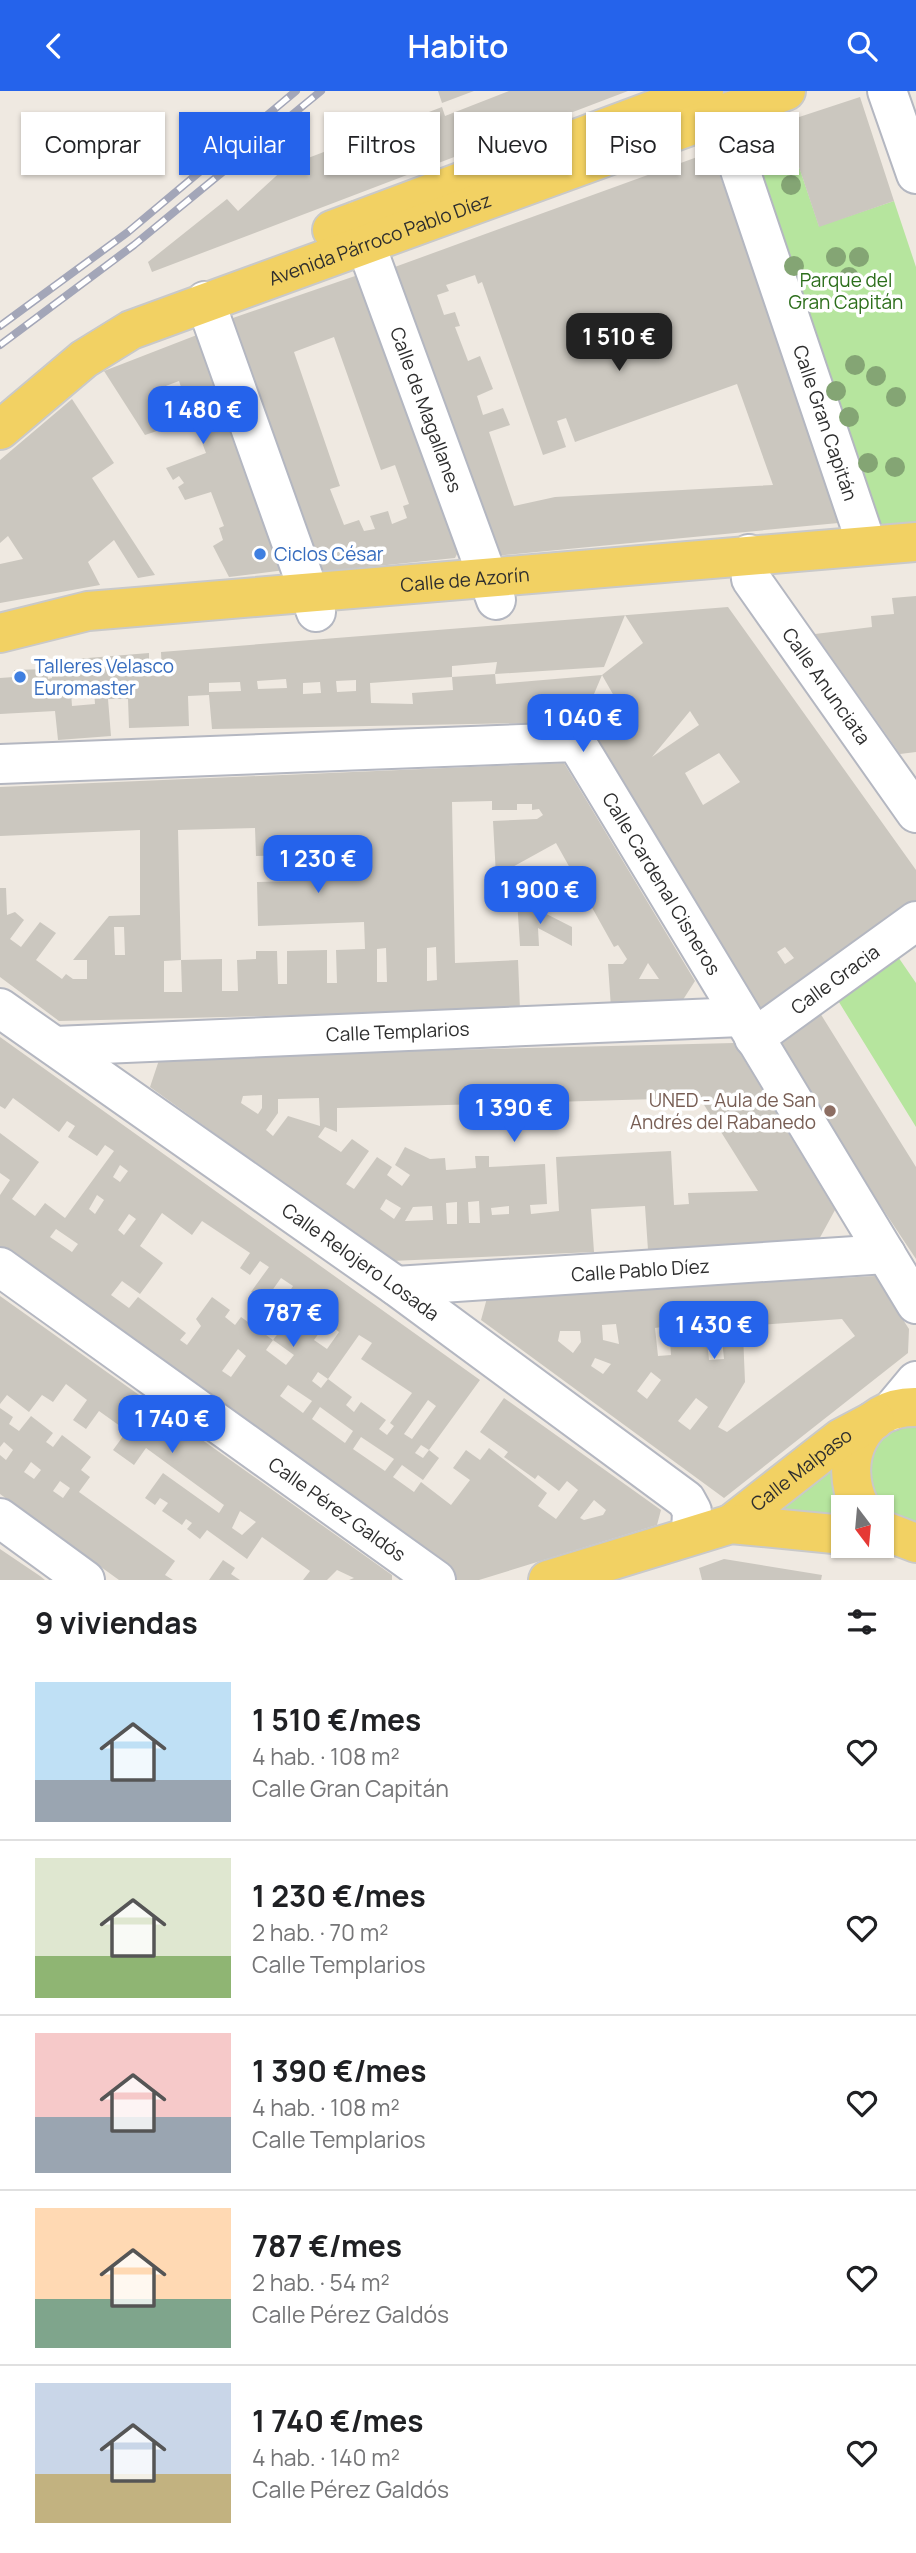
<!DOCTYPE html>
<html lang="es">
<meta charset="utf-8">
<style>
body{margin:0;font-family:Manrope,sans-serif;background:#f2f2f2;color:#202124;height:100vh;display:flex;flex-direction:column;font-size:26px;white-space:nowrap}
*{box-sizing:border-box;margin:0}
p{font-size:23px;color:#757577}
.icon{flex:none;width:38px;height:38px;fill:none;stroke:currentColor;stroke-width:2;stroke-linecap:round;stroke-linejoin:round}
.map{position:relative;height:1489px;overflow:hidden}
.drawer{display:flex;flex-direction:column;background:#fff;flex:1}
.drawer>*{flex:none}
.top-card{position:absolute;left:21px;top:21px;width:875px;height:63px;display:flex;gap:14px}
.needle{width:46px;rotate:164deg}
.fabs{position:absolute;left:831px;top:1404px;display:grid;gap:14px}
.fabs a{display:grid;place-items:center;width:63px;height:63px;border-radius:0px;background:#fff;box-shadow:0 2px 5px #0004;font-size:35px}
.price{position:absolute;translate:-50% -60px;padding:0 16px;border-radius:14px;background:#2563eb;color:#fff;font-size:23px;line-height:46px;filter:drop-shadow(0 2px 4px #0008)}
.price::after{content:'';position:absolute;left:50%;top:42px;width:21px;height:16px;margin-left:-10px;background:inherit;clip-path:polygon(0 0,100% 0,50% 100%)}
.price.selected{background:#222;color:#fff}
ul{padding:0;list-style:none}
li{display:flex;align-items:center;gap:21px;height:175px;padding:0 35px}
li+li{border-top:2px solid #e0e0e0}
li span{display:grid;place-items:center;flex:none;width:196px;height:140px;border-radius:0px;color:#555}
li>.icon{margin-inline-start:auto}
span .icon{width:84px;height:84px;fill:#fffc;stroke-width:1}
li b{font-size:30px}
h2{display:flex;justify-content:space-between;align-items:center;height:84px;padding:0 35px;font-size:30px}
.pill{padding:0 24px;border-radius:0px;background:#fff;box-shadow:0 2px 5px #0004;font-size:24px;line-height:63px}
.pill.selected{background:#2563eb;color:#fff}
header{display:flex;justify-content:space-between;align-items:center;height:91px;padding:0 35px;background:#2563eb;color:#fff;font-size:32px;font-weight:600}
.map>svg:first-child{display:block}
.green{fill:#b6e59e}
.building{fill:#cbc7bf;fill-rule:evenodd}
.lines{fill:none;stroke-linecap:round;stroke-linejoin:round}
.minor-casing{stroke:#b4b7c1;stroke-width:42}
.major-casing{stroke:#c9c9c9;stroke-width:42}
.minor{stroke:#fff;stroke-width:38}
.major{stroke:#f2d163;stroke-width:38}
.rail-casing{stroke:#a3a6b8;stroke-width:8}
.rail{stroke:#fff;stroke-width:5;stroke-dasharray:16;stroke-linecap:butt}
.tree{fill:#84a574}
.shop-dot{fill:#3f7fe0;stroke:#fff;stroke-width:2.5}
.education-dot{fill:#8d6e63;stroke:#fff;stroke-width:2.5}
.labels{text-anchor:middle;dominant-baseline:central;stroke-width:7;stroke-linejoin:round;paint-order:stroke}
.street-label{font-size:19px;fill:#2e2e2e;stroke:#fff}
.park-label{font-size:19px;fill:#2c6e1b;stroke:#fff}
.shop-label{font-size:19px;fill:#366cbe;stroke:#fff;text-anchor:start}
.education-label{font-size:19px;fill:#785e54;stroke:#fff;text-anchor:end}
</style>
<header><svg class="icon" aria-label="back" viewBox="0 0 24 24"><path d="M15 5l-7 7 7 7"/></svg>Habito<svg class="icon" aria-label="search" viewBox="0 0 24 24"><circle cx="10" cy="10" r="6"/><path d="M15 15l6 6"/></svg></header>
<div class="map">
<svg width="916" height="1489" viewBox="0 0 916 1489">
<rect width="100%" height="100%" fill="#efe9e1"/>
<!-- green -->
<path class="green" d="M784 31 819 135 894 110 916 176V436L862 440 717 53Z
M894 860 916 892V1036L834 903Z
M916 1333V1435L886 1424 882 1416H878C875 1408 869 1398 867 1390 863 1358 888 1338 916 1333Z
M833 1368C832 1388 831 1409 843 1426L765 1427Z"/>
<!-- building -->
<path class="building" d="M438 0H474L442 12Z
M509 0H628L152 181 148 171 227 108 238 120 287 75 442 16 445 25Z
M860 6 894 110 819 136 784 31Z
M711 61 849 431 495 465 392 177ZM475 184 478 193 482 191 543 364 566 356 557 330 566 327 575 351 737 293 773 394 555 406 514 415 489 341 510 334 503 317 483 324 477 305 493 298 480 265 468 270 455 236 460 235 455 221 444 224 437 204 449 200 446 194Z
M358 184 459 459 455 467 319 481 230 228ZM334 246 381 379 395 374 409 413 403 415 407 427 392 433 388 420 370 425 375 438 364 440 359 429 344 434 330 398 340 395 294 261Z
M202 242 285 479 229 486 213 455 223 449 219 437 224 435 211 401 185 409 178 396 184 392 179 385 173 389 166 377 206 362 193 328 145 344 104 280ZM179 290 182 299 153 309 150 301Z
M72 308 114 372 92 387 155 484 138 487 114 449 88 471 100 494 0 512V473L23 468 8 445 0 452V369Z
M916 505V661L900 663 815 543 872 536 871 525 894 523 892 507Z
M728 516 916 779V813L758 928 582 631 212 638 209 604 188 605 189 635 129 637 128 608H108L111 645 58 649 55 620 0 623V587L14 586V579L47 578 48 588 52 587 51 570 149 562V585L162 584 161 561ZM625 524 643 552 602 584 614 605 586 622 602 584 496 593 495 583 452 586 453 599 412 602 413 613 371 612 370 592 452 586V575L497 571 495 583 604 576ZM286 588 287 597 258 598 257 590ZM356 589V600L337 601 336 590ZM240 591 241 600 209 601V592ZM320 591 321 602 303 603V592ZM94 599 95 613 72 615 71 601ZM690 620 699 634 652 666ZM719 662 740 691 703 714 685 682ZM785 856 794 867 785 873 777 861Z
M564 672 695 890 679 915 611 917 608 873H623L627 868 618 854 614 856 556 752 496 785 493 730 537 728 543 724 539 718 532 719V713H517V719H492V710L452 711 455 872 518 869 520 919 59 930 0 886V797H6L7 824 15 821 24 829 10 848 21 856 40 831 56 842 36 869 62 888 66 883 73 888H87V869H73L109 825 140 824V739L0 745V696ZM255 737 256 765 296 764 297 790 257 791 258 835 364 831 365 858 336 859 337 892H327V859L287 860V893H278L277 860H256V868L237 869 238 900H222V868L181 869 178 739ZM363 761V787L319 789 318 763ZM114 836H124L125 864H115ZM436 856 437 889 427 890V857ZM386 857 387 891H377V858ZM181 869 182 901H164V870ZM648 872 659 888H639Z
M517 808 572 836V855L538 837 539 855H520Z
M820 922 916 1076V1168L773 953Z
M0 946 480 1289 429 1359 421 1354 415 1362 423 1367 429 1359 439 1367 423 1389 402 1374 393 1386 414 1401 421 1391 451 1414 470 1389 453 1377 466 1359 480 1369 489 1357 547 1402 538 1415 556 1428 578 1399 567 1390 559 1400 538 1384 535 1388 504 1366 508 1361 480 1341 504 1307 661 1419 657 1434 479 1489H455L0 1158V1104L10 1089 0 1082V1042L39 1071 12 1108 35 1125 45 1112 65 1127 114 1060 105 1054 97 1065 68 1046 75 1035 67 1030 59 1041 13 1007 5 1018 0 1015ZM120 1074 128 1080 120 1091 113 1086ZM97 1104 104 1109 95 1123 89 1118ZM162 1122 192 1144 202 1130 250 1162 240 1177 250 1184 260 1170 269 1176 251 1201 264 1211 281 1187 293 1195 286 1206 298 1216 306 1205 320 1214 300 1243 295 1239 307 1222 298 1216 273 1249 294 1264 286 1274 266 1259 273 1249 241 1226 235 1234 225 1226 230 1219 212 1206 196 1228 201 1235 187 1254 180 1249 186 1242 138 1206 129 1217 111 1204 122 1190 140 1203 163 1172 140 1155ZM129 1123 136 1128 124 1144 118 1139ZM56 1138 78 1153 72 1161 50 1146ZM327 1231 339 1241 327 1258 314 1249ZM359 1244 372 1252 361 1268 412 1302 390 1332 394 1335 387 1344 379 1338 386 1329 361 1311 354 1321 346 1314 352 1306 328 1288 321 1297 312 1290 318 1281 328 1288ZM238 1258 246 1265 231 1286 222 1280ZM288 1294 312 1310 303 1322 280 1305ZM428 1309 436 1315 412 1348 404 1343ZM320 1316 353 1340 345 1352 312 1328ZM361 1346 394 1368 385 1380 353 1358ZM594 1409 606 1419 603 1424 584 1429 580 1427Z
M734 952 835 1119 817 1152 648 1159 645 1115 591 1118 594 1161 392 1170 150 996 160 966ZM262 1004V1017L258 1023 241 1012 243 1005ZM319 1007 320 1035 288 1025 273 1045 266 1039 278 1022V1008ZM657 1008 701 1009 758 1100 688 1102 689 1113 674 1114 671 1060 556 1066 559 1120 531 1123 530 1114 547 1113 545 1073 489 1076V1065H475L476 1077 446 1079 445 1067 430 1068 405 1056 395 1074 410 1084 402 1095 387 1084 392 1076 377 1066 354 1098 346 1093 369 1060 352 1048 341 1061 318 1046 325 1036 337 1041V1017ZM386 1108 401 1117 394 1128 380 1118ZM479 1110 480 1132H469L468 1111ZM457 1111V1133H447L446 1112ZM432 1115 433 1129 405 1130 413 1116ZM509 1115V1123L492 1124 491 1117Z
M875 1185 909 1238 908 1262 724 1407 481 1229 487 1207ZM842 1228 855 1245 727 1341 718 1336 745 1291 743 1243 757 1241V1234ZM616 1233 619 1253 603 1249 602 1234ZM669 1235 671 1264 658 1265 655 1237ZM721 1238 724 1268 709 1269 706 1239ZM560 1240H580L581 1251 573 1262 558 1250ZM595 1267 611 1273 603 1283 591 1275ZM651 1281 661 1289 647 1308 637 1300ZM696 1307 708 1316 690 1339 678 1330Z
M0 1205 392 1484V1489H349L354 1487 337 1479 327 1489H303L310 1480 262 1446 247 1468 207 1439 200 1448 187 1438 192 1432 186 1428 182 1434 162 1420 168 1412 160 1407 155 1414 145 1407 163 1382 219 1422 224 1414 146 1357 134 1374 113 1359 127 1340 99 1320 86 1338 73 1329 87 1309 66 1293 53 1311 42 1304 29 1321 7 1304 0 1313ZM240 1420 256 1431 242 1444 232 1437Z
M0 1317 13 1326 9 1333 19 1340 31 1325 53 1342 46 1351 53 1356 62 1344 91 1366 81 1379 90 1386 79 1401 175 1470 165 1484 173 1489H119L0 1403V1364L6 1369 13 1359 4 1351 0 1356ZM31 1371 41 1379 34 1388 24 1381ZM60 1390 70 1397 63 1407 53 1400Z
M0 1458 40 1485 45 1489H0Z
M724 1468 822 1484 821 1489H702L699 1477Z
M223 1469 235 1477 231 1483 240 1489H209Z"/>
<g class="lines">
<defs>
<g id="minor">
<path d="M887 0 916 83"/>
<path id="s1" d="M721 23 862 440"/>
<path id="s2" d="M357 130 496 509"/>
<path d="M205 210 316 521"/>
<path id="s3" d="M749 463 751 488 916 722"/>
<path id="s4" d="M0 673 576 651 916 1213"/>
<path id="s5" d="M0 917 396 1195 686 1409 692 1420 691 1444"/>
<path id="s6" d="M754 947 916 830"/>
<path id="s7" d="M55 955 741 926"/>
<path id="s8" d="M0 1176 436 1489"/>
<path id="s9" d="M396 1195 886 1163"/>
<path d="M891 1320 916 1290"/>
<path d="M0 1427 85 1489"/>
</g>
<g id="major">
<path d="M332 139 704 0"/>
<path id="s10" d="M0 339 84 268 131 239 786 0"/>
<path id="s11" d="M0 542 88 520 916 451"/>
<path d="M860 1416C837 1370 860 1315 916 1316"/>
<path id="s12" d="M731 1433 841 1347 875 1329"/>
<path d="M882 1439 916 1452"/>
<path d="M548 1489 731 1433 844 1444"/>
</g>
</defs>
<!-- minor casing -->
<use href="#minor" class="minor-casing"/>
<!-- major casing -->
<use href="#major" class="major-casing"/>
<!-- minor -->
<use href="#minor" class="minor"/>
<!-- major -->
<use href="#major" class="major"/>
<defs>
<path id="rail" d="M0 235 128 141 296 0
M0 254 134 154 321 0"/>
</defs>
<!-- rail casing -->
<use href="#rail" class="rail-casing"/>
<!-- rail -->
<use href="#rail" class="rail"/>
</g>
<!-- trees -->
<g class="tree">
<circle cx="780" cy="67" r="10"/>
<circle cx="791" cy="94" r="10"/>
<circle cx="836" cy="166" r="10"/>
<circle cx="859" cy="166" r="10"/>
<circle cx="794" cy="175" r="10"/>
<circle cx="849" cy="186" r="10"/>
<circle cx="855" cy="274" r="10"/>
<circle cx="876" cy="285" r="10"/>
<circle cx="836" cy="300" r="10"/>
<circle cx="896" cy="306" r="10"/>
<circle cx="849" cy="326" r="10"/>
<circle cx="868" cy="372" r="10"/>
<circle cx="895" cy="376" r="10"/>
</g>
<!-- markers -->
<g class="shop-dot">
<circle cx="260" cy="463" r="7"/>
<circle cx="20" cy="586" r="7"/>
</g>
<circle class="education-dot" cx="830" cy="1020" r="7"/>
<g class="labels">
<!-- street labels -->
<g class="street-label">
<text stroke="none"><textPath href="#s10" startOffset="430">Avenida Párroco Pablo Díez</textPath></text>
<text stroke="none"><textPath href="#s2" startOffset="201">Calle de Magallanes</textPath></text>
<text stroke="none"><textPath href="#s1" startOffset="326">Calle Gran Capitán</textPath></text>
<text stroke="none"><textPath href="#s11" startOffset="469">Calle de Azorín</textPath></text>
<text stroke="none"><textPath href="#s3" startOffset="156">Calle Anunciata</textPath></text>
<text stroke="none"><textPath href="#s4" startOffset="742">Calle Cardenal Cisneros</textPath></text>
<text stroke="none"><textPath href="#s6" startOffset="100">Calle Gracia</textPath></text>
<text stroke="none"><textPath href="#s7" startOffset="343">Calle Templarios</textPath></text>
<text stroke="none"><textPath href="#s5" startOffset="441">Calle Relojero Losada</textPath></text>
<text stroke="none"><textPath href="#s9" startOffset="245">Calle Pablo Díez</textPath></text>
<text stroke="none"><textPath href="#s12" startOffset="89">Calle Malpaso</textPath></text>
<text stroke="none"><textPath href="#s8" startOffset="415">Calle Pérez Galdós</textPath></text>
</g>
<!-- park labels -->
<g class="park-label">
<text x="846" y="189">Parque del<tspan x="846" dy="22">Gran Capitán</tspan></text>
</g>
<!-- shop labels -->
<g class="shop-label">
<text x="274" y="463">Ciclos César</text>
<text x="34" y="575">Talleres Velasco<tspan x="34" dy="22">Euromaster</tspan></text>
</g>
<!-- education labels -->
<g class="education-label">
<text x="816" y="1009">UNED - Aula de San<tspan x="816" dy="22">Andrés del Rabanedo</tspan></text>
</g>
</g>
</svg>
<div class="fabs">
<a><svg class="needle" viewBox="-14 -14 28 28"><path d="M0-13l5 13h-10z" fill="#e53935"/><path d="M0 13l5-13h-10z" fill="#757577"/></svg></a>
</div>
<b class="price selected" style="left:619px;top:282px">1 510 €</b>
<b class="price" style="left:203px;top:355px">1 480 €</b>
<b class="price" style="left:583px;top:663px">1 040 €</b>
<b class="price" style="left:318px;top:804px">1 230 €</b>
<b class="price" style="left:540px;top:835px">1 900 €</b>
<b class="price" style="left:514px;top:1053px">1 390 €</b>
<b class="price" style="left:293px;top:1258px">787 €</b>
<b class="price" style="left:714px;top:1270px">1 430 €</b>
<b class="price" style="left:172px;top:1364px">1 740 €</b>
<div class="top-card">
<a class="pill">Comprar</a>
<a class="pill selected">Alquilar</a>
<a class="pill">Filtros</a>
<a class="pill">Nuevo</a>
<a class="pill">Piso</a>
<a class="pill">Casa</a>
</div>
</div>
<section class="drawer">
<h2>9 viviendas<svg class="icon" aria-label="filters" viewBox="0 0 24 24"><path d="M4 7h16M4 17h16"/><circle cx="9" cy="7" r="2"/><circle cx="15" cy="17" r="2"/></svg></h2>
<ul>
<li><span style="background:linear-gradient(#bfe0f5 70%,#9aa5b1 0)"><svg class="icon" aria-label="home" viewBox="0 0 24 24"><path d="M3 11l9-7 9 7M6 9v11h12V9"/></svg></span><div><b>1 510 €/mes</b><p>4 hab. · 108 m²</p><p>Calle Gran Capitán</p></div><svg class="icon" aria-label="heart" viewBox="0 0 24 24"><path d="M12 20l-8-8c-3-5 5-10 8-4 3-6 11-1 8 4z"/></svg></li>
<li><span style="background:linear-gradient(#dfe7d0 70%,#8fb573 0)"><svg class="icon" aria-label="home" viewBox="0 0 24 24"><path d="M3 11l9-7 9 7M6 9v11h12V9"/></svg></span><div><b>1 230 €/mes</b><p>2 hab. · 70 m²</p><p>Calle Templarios</p></div><svg class="icon" aria-label="heart" viewBox="0 0 24 24"><path d="M12 20l-8-8c-3-5 5-10 8-4 3-6 11-1 8 4z"/></svg></li>
<li><span style="background:linear-gradient(#f6c9c9 60%,#9aa5b1 0)"><svg class="icon" aria-label="home" viewBox="0 0 24 24"><path d="M3 11l9-7 9 7M6 9v11h12V9"/></svg></span><div><b>1 390 €/mes</b><p>4 hab. · 108 m²</p><p>Calle Templarios</p></div><svg class="icon" aria-label="heart" viewBox="0 0 24 24"><path d="M12 20l-8-8c-3-5 5-10 8-4 3-6 11-1 8 4z"/></svg></li>
<li><span style="background:linear-gradient(#ffd9b3 65%,#7fa58c 0)"><svg class="icon" aria-label="home" viewBox="0 0 24 24"><path d="M3 11l9-7 9 7M6 9v11h12V9"/></svg></span><div><b>787 €/mes</b><p>2 hab. · 54 m²</p><p>Calle Pérez Galdós</p></div><svg class="icon" aria-label="heart" viewBox="0 0 24 24"><path d="M12 20l-8-8c-3-5 5-10 8-4 3-6 11-1 8 4z"/></svg></li>
<li><span style="background:linear-gradient(#c9d6e8 65%,#c2b280 0)"><svg class="icon" aria-label="home" viewBox="0 0 24 24"><path d="M3 11l9-7 9 7M6 9v11h12V9"/></svg></span><div><b>1 740 €/mes</b><p>4 hab. · 140 m²</p><p>Calle Pérez Galdós</p></div><svg class="icon" aria-label="heart" viewBox="0 0 24 24"><path d="M12 20l-8-8c-3-5 5-10 8-4 3-6 11-1 8 4z"/></svg></li>
</ul>
</section>
